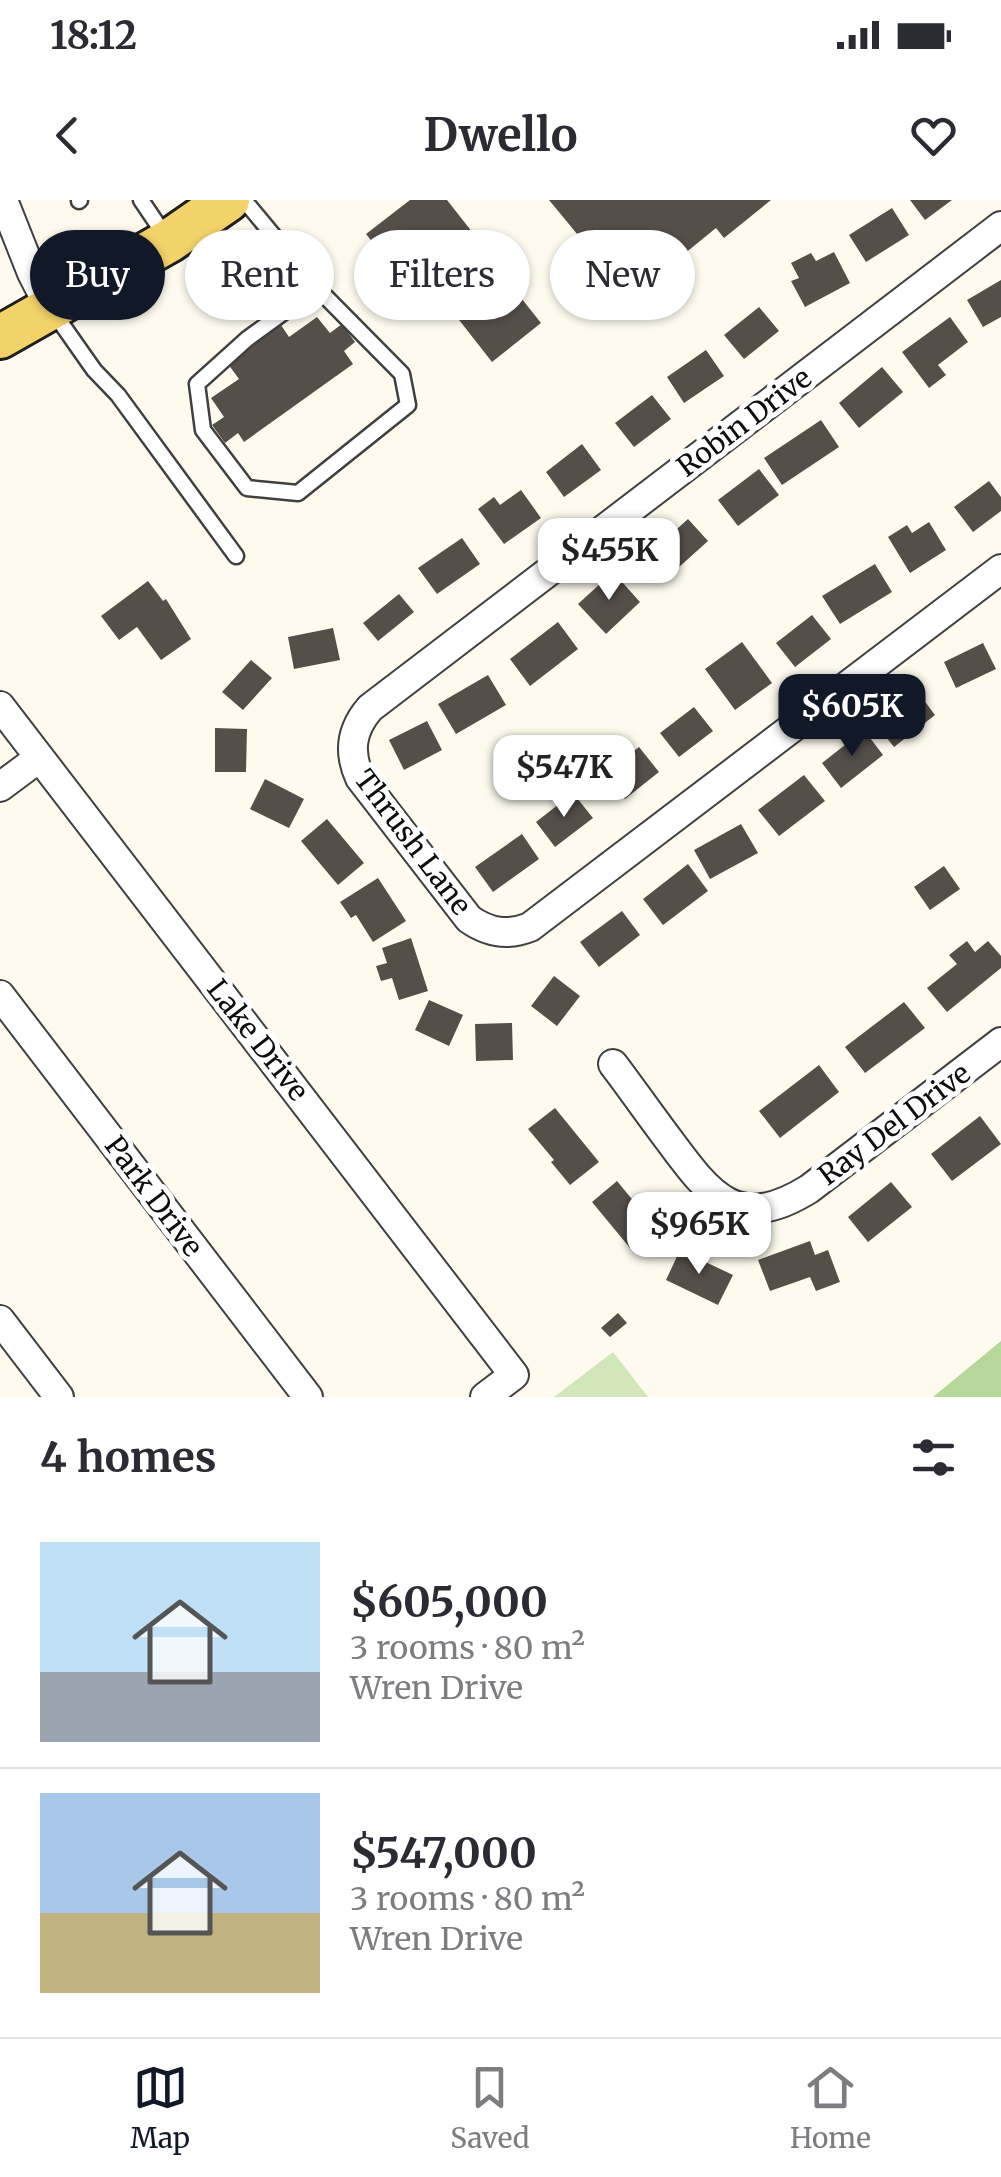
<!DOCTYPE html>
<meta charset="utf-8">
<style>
body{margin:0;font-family:Merriweather,serif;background:#f7f7f7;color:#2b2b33;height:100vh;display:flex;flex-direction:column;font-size:38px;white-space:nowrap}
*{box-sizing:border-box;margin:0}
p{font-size:32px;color:#7c7c81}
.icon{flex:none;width:55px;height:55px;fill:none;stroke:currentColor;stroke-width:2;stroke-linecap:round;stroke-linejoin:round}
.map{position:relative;height:1197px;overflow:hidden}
.details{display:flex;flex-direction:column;background:#fff;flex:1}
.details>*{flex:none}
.hud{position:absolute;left:30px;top:30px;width:942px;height:90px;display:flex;gap:20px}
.price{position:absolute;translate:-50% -85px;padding:0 22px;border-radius:20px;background:#fff;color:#222;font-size:32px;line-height:65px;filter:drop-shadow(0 2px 5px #0008)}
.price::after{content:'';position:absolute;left:50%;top:60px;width:30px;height:22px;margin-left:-15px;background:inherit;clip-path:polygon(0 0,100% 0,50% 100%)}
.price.selected{background:#111827;color:#fff}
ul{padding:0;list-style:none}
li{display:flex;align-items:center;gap:30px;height:250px;padding:0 40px}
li+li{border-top:2px solid #e1e1e2}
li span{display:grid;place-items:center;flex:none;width:280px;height:200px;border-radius:0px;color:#555}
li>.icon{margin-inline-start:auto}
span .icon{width:120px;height:120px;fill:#fffc;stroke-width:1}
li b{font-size:42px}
h2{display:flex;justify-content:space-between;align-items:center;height:120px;padding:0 40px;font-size:42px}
.tag{padding:0 35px;border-radius:45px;background:#fff;box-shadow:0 2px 8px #0004;font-size:35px;line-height:90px}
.tag.selected{background:#111827;color:#fff}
.status{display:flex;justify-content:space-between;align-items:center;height:70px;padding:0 50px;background:#fff;direction:ltr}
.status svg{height:28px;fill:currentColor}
header{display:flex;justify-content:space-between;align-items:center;height:130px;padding:0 40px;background:#fff;font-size:45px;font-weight:700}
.dock{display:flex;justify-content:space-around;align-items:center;height:140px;border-top:2px solid #e1e1e2;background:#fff;font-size:28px;color:#7c7c81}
.dock a{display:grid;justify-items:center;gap:5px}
.dock .selected{color:#111827}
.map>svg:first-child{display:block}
.green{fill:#d1e7b9}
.forest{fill:#b5d799}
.building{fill:#554f4a}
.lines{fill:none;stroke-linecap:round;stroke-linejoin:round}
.lane-casing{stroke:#404040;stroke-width:19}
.street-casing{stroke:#404040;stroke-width:32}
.primary-casing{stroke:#1e1e1e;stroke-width:48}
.lane{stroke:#fff;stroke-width:14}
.street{stroke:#fff;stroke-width:28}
.primary{stroke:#f3d26a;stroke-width:42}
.labels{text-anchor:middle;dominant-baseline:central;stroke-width:10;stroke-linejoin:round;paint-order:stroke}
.street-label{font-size:28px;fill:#0d0d0d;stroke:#fff}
</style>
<div class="status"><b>18:12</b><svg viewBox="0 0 49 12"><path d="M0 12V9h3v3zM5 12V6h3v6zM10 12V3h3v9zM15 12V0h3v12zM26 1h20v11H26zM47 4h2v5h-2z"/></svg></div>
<header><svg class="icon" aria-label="back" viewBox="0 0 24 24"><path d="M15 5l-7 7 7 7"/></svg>Dwello<svg class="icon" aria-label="heart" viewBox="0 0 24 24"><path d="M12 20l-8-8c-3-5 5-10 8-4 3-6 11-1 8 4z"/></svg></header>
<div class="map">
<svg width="1001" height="1197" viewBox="0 0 1001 1197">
<rect width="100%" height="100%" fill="#fefbee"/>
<!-- green -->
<path class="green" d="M613 1152 648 1197H554Z"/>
<!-- forest -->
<path class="forest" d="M1001 1141V1197H933Z"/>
<!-- building -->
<path class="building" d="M410 0H447L488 52 421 104 366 34Z
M549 0H771L724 38 716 28 630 98Z
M910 0H952L925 20Z
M892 8 909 35 866 62 849 35Z
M834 52 850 83 805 107 791 81 799 78 791 63 811 53 816 61Z
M494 64 541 123 492 162 445 102Z
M1001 80V117L983 127 967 100Z
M759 107 779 131 744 159 724 135Z
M317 117 330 133 342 124 355 142 344 151 353 164 244 242 238 233 225 243 212 225 224 217 211 198 239 179 228 164 281 125 289 137Z
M950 117 968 142 938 165 946 175 929 188 902 152Z
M706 150 724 176 684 203 667 177Z
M882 167 903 192 859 228 839 203Z
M652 195 671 219 634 247 615 223Z
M821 220 839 247 782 285 764 258Z
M582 244 601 270 564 297 546 272Z
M759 269 779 295 738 326 718 300Z
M989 281 1001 297V311L973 332 954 307Z
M521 290 541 318 504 344 478 309 494 297 500 305Z
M688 319 708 341 678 368 658 346Z
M929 322 946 350 910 373 888 337 907 325 912 333Z
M462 338 480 364 437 394 418 368Z
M875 364 892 392 840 424 822 396Z
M613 372 640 402 606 434 578 404Z
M148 381 163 401 166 399 191 439 161 460 137 427 119 440 101 416Z
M399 394 414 412 378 441 363 423Z
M812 415 831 439 795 467 776 443Z
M558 422 578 449 530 486 510 459Z
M333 428 340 460 294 469 288 437Z
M742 442 772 483 735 510 705 469Z
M983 443 996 469 956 488 944 462Z
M251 460 272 478 243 510 222 492Z
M488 475 506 505 456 534 438 504Z
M917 491 935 515 894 547 875 523Z
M694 507 713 531 679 557 660 533Z
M427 521 442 550 404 570 389 540Z
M215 528 247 529 246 572H215Z
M864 530 883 555 841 588 822 563Z
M639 547 659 572 625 599 605 573Z
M804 575 825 601 779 636 758 610Z
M265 579 304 599 289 628 250 609Z
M573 593 593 618 555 647 536 622Z
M327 619 364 663 338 685 301 641Z
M741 624 758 653 710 679 694 650Z
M522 634 539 659 493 692 475 667Z
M688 664 708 691 663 725 643 699Z
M944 666 960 689 930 710 914 687Z
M378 678 406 721 373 742 356 715 351 718 340 702Z
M622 711 640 735 599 767 580 742Z
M411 738 428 791 399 800 392 778 381 781 376 766 387 763 382 748Z
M967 741 975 752 988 741 1001 756V768L947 812 927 788 957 764 949 755Z
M554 776 580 796 557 826 531 806Z
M429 800 463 815 449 846 415 830Z
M904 802 925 828 865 873 845 847Z
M512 823 513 860 476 861 475 824Z
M819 865 839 892 780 938 759 911Z
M555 908 599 962 570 985 551 962 554 960 528 929Z
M980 916 1001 944 952 981 931 954Z
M617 981 655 1027 630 1048 592 1002Z
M891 982 912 1007 868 1042 848 1017Z
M810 1041 815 1055 828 1050 840 1082 816 1091 810 1077 770 1091 758 1060Z
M680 1050 733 1075 718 1105 666 1080Z
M618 1113 627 1123 610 1137 601 1128Z"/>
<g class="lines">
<defs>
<path id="lane" d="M141 0 166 37
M244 0 317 88 402 174 408 205 298 293 247 288 203 230 197 184 247 139 317 88
M79 1 80 0
M54 113 94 170 118 195 236 356"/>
<path id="street" d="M3 0 32 73 51 110
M1001 26 370 508C351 530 348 552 360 578L469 719C489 733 508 736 530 727L1001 369
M0 506 514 1175 485 1197
M0 587 39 558
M0 795 308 1197
M613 864C632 889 650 915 669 940 711 997 738 1033 809 989L1001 842
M0 1120 59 1197"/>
<path id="primary" d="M0 137 169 41 228 0"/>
</defs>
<!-- lane casing -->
<use href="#lane" class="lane-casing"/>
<!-- street casing -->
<use href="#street" class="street-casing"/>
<!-- primary casing -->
<use href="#primary" class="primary-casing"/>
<!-- lane -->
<use href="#lane" class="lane"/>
<!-- street -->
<use href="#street" class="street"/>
<!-- primary -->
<use href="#primary" class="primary"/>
</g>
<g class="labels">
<!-- street labels -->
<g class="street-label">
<text transform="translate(744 222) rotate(-37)">Robin Drive</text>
<text transform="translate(413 642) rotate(53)">Thrush Lane</text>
<text transform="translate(258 840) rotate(52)">Lake Drive</text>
<text transform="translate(894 924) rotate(-37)">Ray Del Drive</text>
<text transform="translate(154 996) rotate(53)">Park Drive</text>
</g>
</g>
</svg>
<b class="price" style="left:609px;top:403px">$455K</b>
<b class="price selected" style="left:852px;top:559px">$605K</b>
<b class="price" style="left:564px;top:620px">$547K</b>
<b class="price" style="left:699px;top:1077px">$965K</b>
<div class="hud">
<a class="tag selected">Buy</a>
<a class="tag">Rent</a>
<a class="tag">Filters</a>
<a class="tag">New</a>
</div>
</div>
<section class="details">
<h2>4 homes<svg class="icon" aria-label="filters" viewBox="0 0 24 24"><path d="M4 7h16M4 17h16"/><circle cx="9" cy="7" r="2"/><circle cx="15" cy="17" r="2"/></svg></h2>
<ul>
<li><span style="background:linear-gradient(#bfe0f5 65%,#9aa5b1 0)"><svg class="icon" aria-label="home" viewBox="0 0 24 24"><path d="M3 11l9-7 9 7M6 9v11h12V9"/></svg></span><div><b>$605,000</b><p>3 rooms · 80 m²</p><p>Wren Drive</p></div></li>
<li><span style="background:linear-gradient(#a9c7e8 60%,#c2b280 0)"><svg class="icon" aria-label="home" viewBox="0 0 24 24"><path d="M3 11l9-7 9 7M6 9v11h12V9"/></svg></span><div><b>$547,000</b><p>3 rooms · 80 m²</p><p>Wren Drive</p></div></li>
</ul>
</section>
<nav class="dock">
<a class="selected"><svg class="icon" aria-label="map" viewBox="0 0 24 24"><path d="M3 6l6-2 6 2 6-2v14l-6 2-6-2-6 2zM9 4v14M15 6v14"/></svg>Map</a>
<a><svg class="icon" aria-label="saved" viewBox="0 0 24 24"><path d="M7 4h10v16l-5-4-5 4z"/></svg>Saved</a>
<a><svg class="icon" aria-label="home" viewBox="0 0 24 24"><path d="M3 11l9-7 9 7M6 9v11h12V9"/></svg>Home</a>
</nav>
